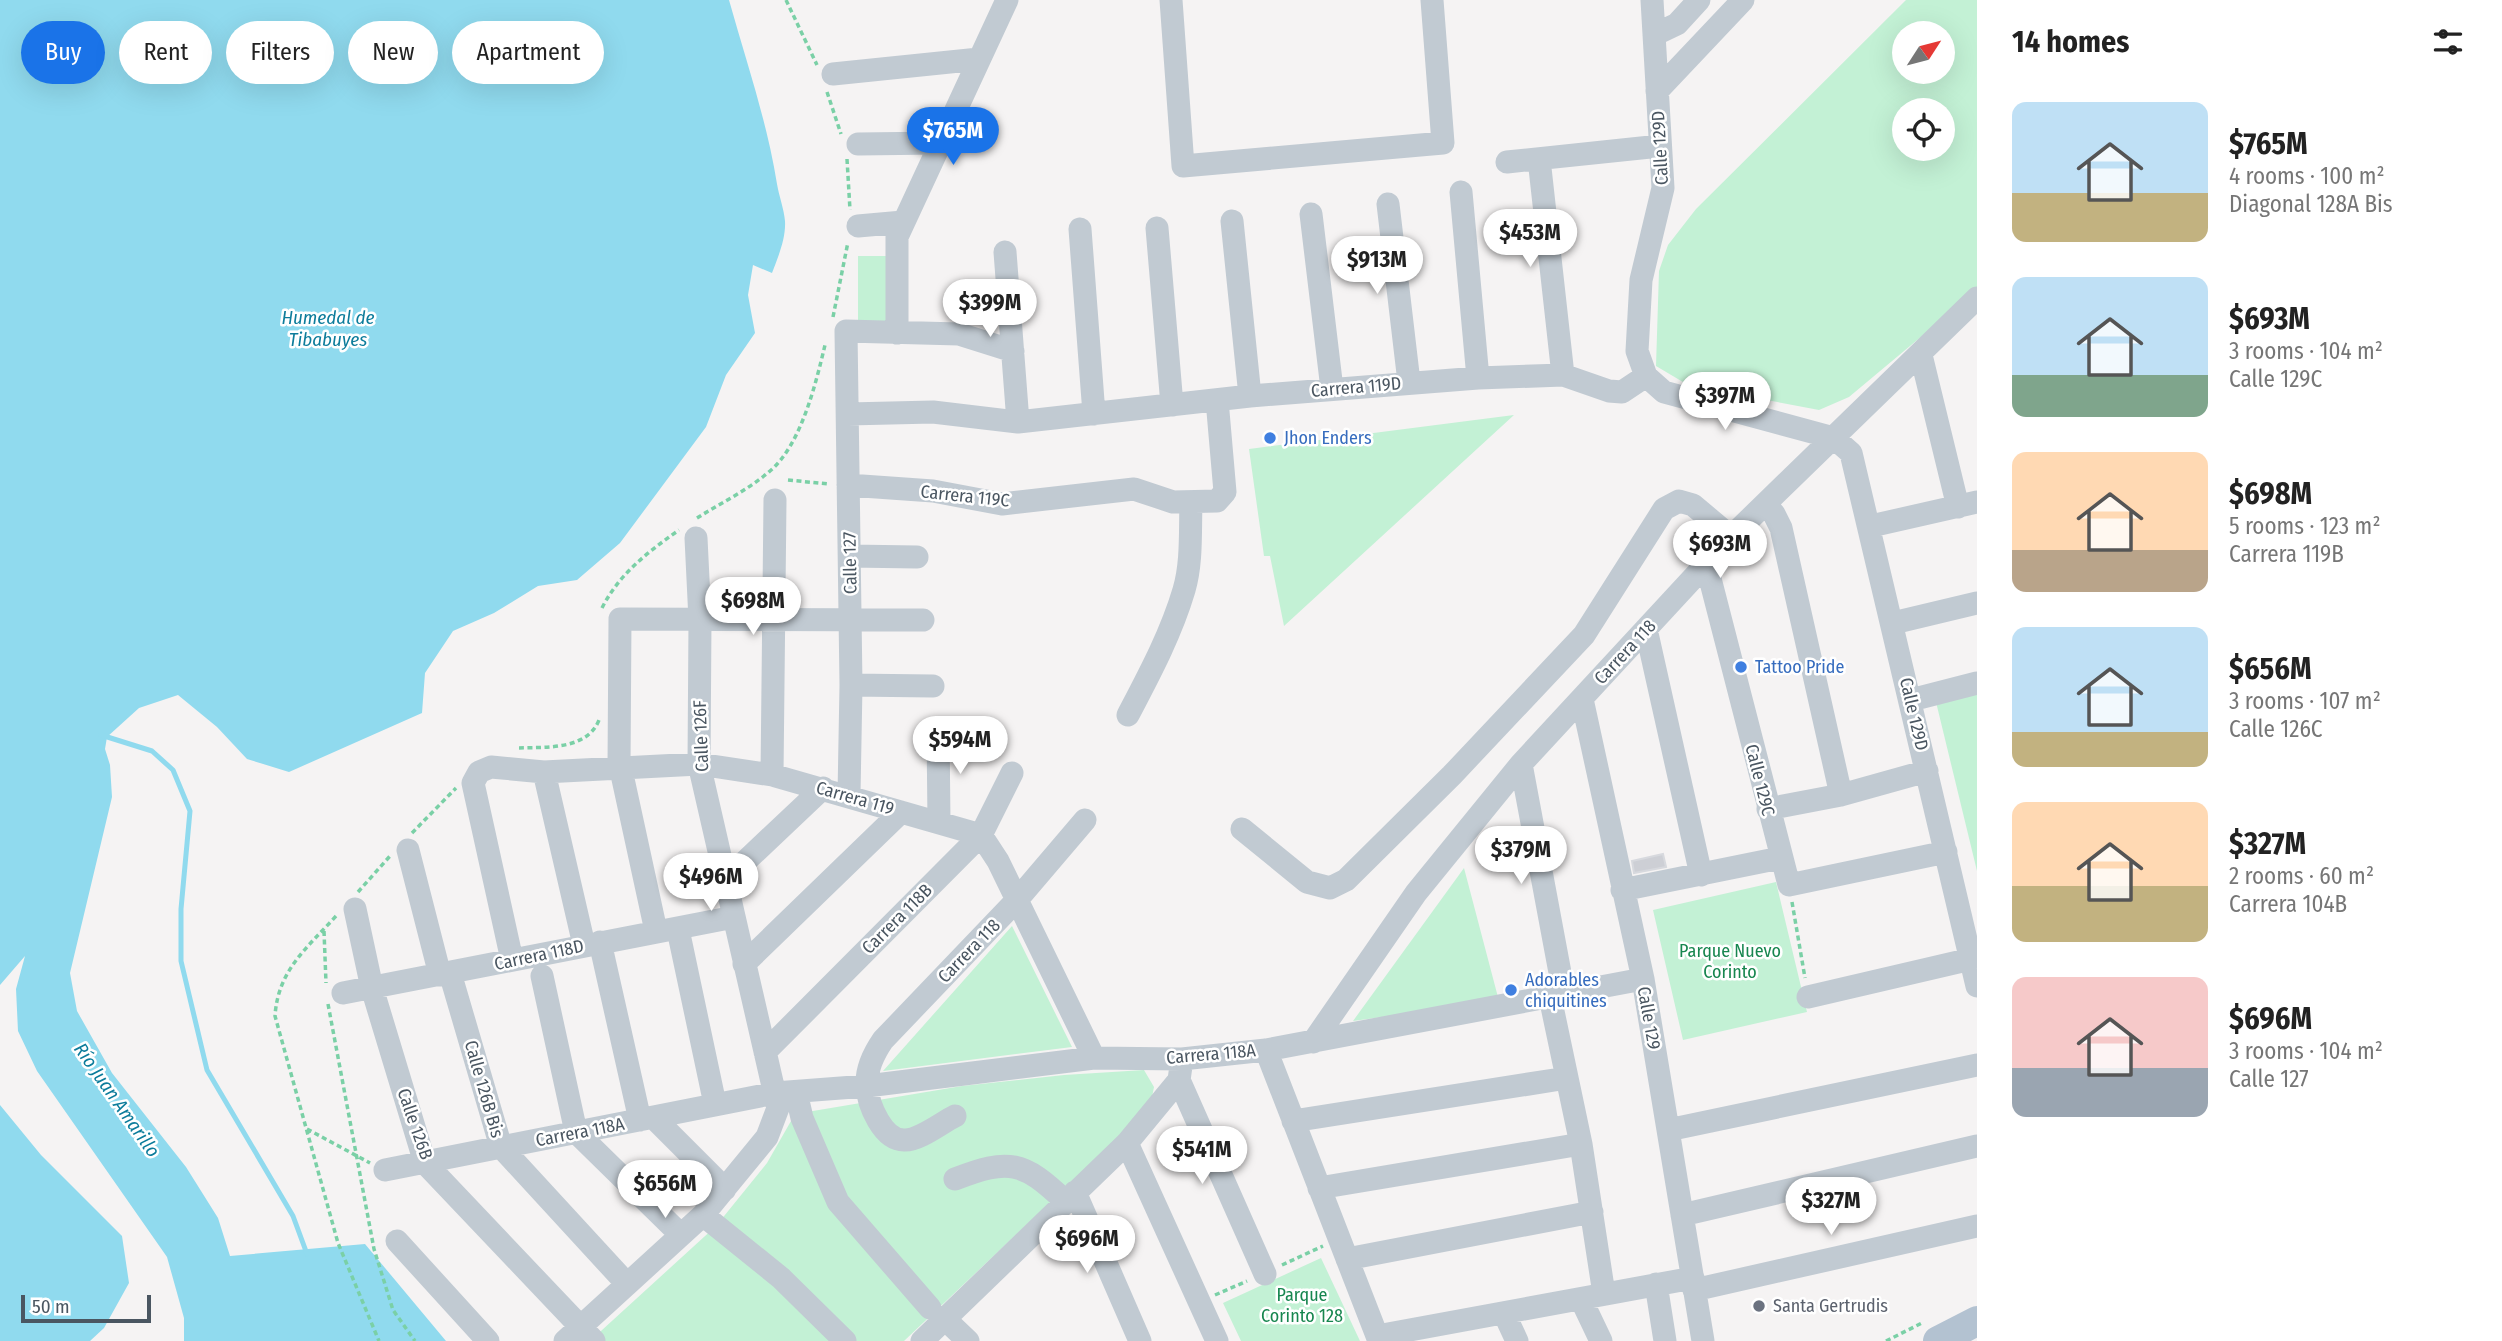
<!DOCTYPE html>
<meta charset="utf-8">
<style>
body{margin:0;font-family:"Fira Sans Condensed",sans-serif;background:#f2f2f2;color:#222;height:100vh;display:flex;flex-direction:column;font-size:26px;white-space:nowrap}
*{box-sizing:border-box;margin:0}
p{font-size:23px;color:#767676}
.icon{flex:none;width:38px;height:38px;fill:none;stroke:currentColor;stroke-width:2;stroke-linecap:round;stroke-linejoin:round}
.map{position:relative;flex:1;overflow:hidden}
.details{display:flex;flex-direction:column;background:#fff;width:525px}
.details>*{flex:none}
.top-card{position:absolute;left:21px;top:21px;width:665px;height:63px;display:flex;gap:14px}
.needle{width:46px;rotate:54deg}
.fabs{position:absolute;left:1892px;top:21px;display:grid;gap:14px}
.fabs a{display:grid;place-items:center;width:63px;height:63px;border-radius:50%;background:#fff;box-shadow:0 7px 28px #0002;font-size:35px}
.scale{position:absolute;left:21px;bottom:18px;width:130px;box-sizing:border-box;padding-left:7px;border:4px solid #4a5661;border-top:0;font-size:19px;line-height:24px;white-space:nowrap;color:#4a5661;-webkit-text-stroke:5px #fff;paint-order:stroke}
.price{position:absolute;translate:-50% -60px;padding:0 16px;border-radius:24px;background:#fff;color:#222;font-size:23px;line-height:46px;filter:drop-shadow(0 2px 4px #0008)}
.price::after{content:'';position:absolute;left:50%;top:42px;width:21px;height:16px;margin-left:-10px;background:inherit;clip-path:polygon(0 0,100% 0,50% 100%)}
.price.on{background:#1a73e8;color:#fff}
ul{padding:0;list-style:none}
li{display:flex;align-items:center;gap:21px;height:175px;padding:0 35px}
li span{display:grid;place-items:center;flex:none;width:196px;height:140px;border-radius:14px;color:#555}
li>.icon{margin-inline-start:auto}
span .icon{width:84px;height:84px;fill:#fffc;stroke-width:1}
li b{font-size:30px}
h2{display:flex;justify-content:space-between;align-items:center;height:84px;padding:0 35px;font-size:30px}
.pill{padding:0 24px;border-radius:32px;background:#fff;box-shadow:0 7px 28px #0002;font-size:24px;line-height:63px}
.pill.on{background:#1a73e8;color:#fff}
main{display:flex;flex:1;min-height:0}
.map>svg:first-child{display:block}
.green{fill:#c3f1d5;fill-rule:evenodd}
.water{fill:#90daee}
.lines{fill:none;stroke-linecap:round;stroke-linejoin:round}
.stream{stroke:#90daee;stroke-width:5}
.building{fill:#cdcfd5;stroke:#d7d9de;stroke-width:2}
.path{stroke:#7ad0a6;stroke-width:3.5;stroke-dasharray:5 3.5;stroke-linecap:butt}
.minor{stroke:#c1cad2;stroke-width:23}
.major{stroke:#b3c2d1;stroke-width:30}
.shop-dot{fill:#3f7fe0;stroke:#fff;stroke-width:2.5}
.worship-dot{fill:#6b7280;stroke:#fff;stroke-width:2.5}
.labels{text-anchor:middle;dominant-baseline:central;stroke-width:5;stroke-linejoin:round;paint-order:stroke}
.street-label{font-size:18px;fill:#4a5661;stroke:#fff}
.shop-label{font-size:18px;fill:#366cbe;stroke:#fff;text-anchor:start}
.park-label{font-size:18px;fill:#17864f;stroke:#fff}
.worship-label{font-size:18px;fill:#5b616d;stroke:#fff;text-anchor:start}
.water-label{font-size:19px;font-style:italic;fill:#0c7c9b;stroke:#fff}
</style>
<main>
<div class="map">
<svg width="1977" height="1341" viewBox="0 0 1977 1341">
<rect width="100%" height="100%" fill="#f5f3f3"/>
<!-- green -->
<path class="green" d="M1906 0H1977V290L1849 397 1819 410 1688 385 1656 366 1659 271 1668 245 1696 209ZM1904 33H1942V72H1904ZM1904 110H1942V149H1904Z
M858 256H892V326H858Z
M1514 415 1284 626 1270 556H1264L1249 449Z
M1977 692V871L1936 702Z
M1464 868 1499 1001 1353 1021Z
M1776 882 1807 1012 1683 1040 1653 910Z
M1012 926 1072 1047 883 1071Z
M1144 1070 1154 1087 1151 1102 1120 1136 904 1341H590L716 1226 767 1163 795 1114 962 1086 1064 1075Z
M1321 1258 1360 1341H1241L1223 1303Z"/>
<!-- water -->
<path class="water" d="M0 0H729C746 61 767 121 777 184 779 196 784 209 785 221 786 239 778 257 772 273L753 265 748 295 755 333 726 375 706 427 620 543 577 580 538 586 494 613 453 631 425 673 422 713 289 772 247 759 217 727 178 695 139 708 107 737 105 749 110 765 112 797 70 973 77 1011 112 1073 186 1167 218 1218 230 1256 365 1244 446 1341H184V1318L167 1257 37 1071 18 1031 16 989 25 956 0 985Z
M0 1105 41 1155 122 1236 129 1283 104 1328 90 1341H0Z"/>
<g class="lines">
<!-- stream -->
<path class="stream" d="M101 735 152 751 173 770 190 811 181 909V961L207 1070 293 1216 307 1254"/>
</g>
<!-- building -->
<path class="building" d="M1663 854 1666 867 1634 873 1632 861Z"/>
<g class="lines">
<!-- path -->
<path class="path" d="M786 0 817 65
M827 92 841 134
M847 159 850 210
M833 317 848 242
M788 480 829 484
M697 518C721 503 748 490 770 471 801 445 816 383 825 345
M602 608C619 574 648 552 679 530
M519 748C547 747 587 750 599 720
M412 833 456 788
M358 892 390 856
M1792 902 1805 978
M336 916C307 948 278 970 275 1016L338 1243 379 1341
M324 931 326 983
M328 1004 374 1249 393 1310 415 1341
M307 1129 370 1163
M1282 1265 1323 1246
M1215 1295 1247 1281
M1886 1341 1922 1323"/>
<!-- minor -->
<path class="minor" d="M1171 0 1183 166 1443 143 1432 0
M1652 0 1663 188 1641 280 1637 351 1646 376 1664 392 1834 438 1851 453 1977 986
M1654 35 1677 24 1699 0
M833 74 979 59
M1657 91 1743 0
M858 144 940 143
M1539 159 1563 375
M1507 162 1660 146
M1461 192 1478 378
M1388 204 1409 382
M1311 214 1332 389
M1232 221 1250 396
M858 226 903 222
M1157 228 1172 405
M1080 229 1094 414
M1005 252 1018 422
M897 333V237L1007 0
M1921 355 1958 507
M848 414 933 412 1018 422 1250 396 1478 378 1563 375 1609 391 1622 392 1646 376
M848 485 933 491 1002 504 1134 489 1173 502 1217 501 1225 492 1217 400
M1765 504 1774 514 1781 528 1841 795
M1871 526 1977 502
M850 556 917 557
M1706 563 1789 885 1946 852
M1893 623 1977 603
M1646 629 1701 875
M851 685 933 686
M1582 699 1643 979 1703 1341
M1911 700 1977 683
M1128 715C1149 675 1171 634 1184 590 1192 563 1190 532 1191 503
M938 731 939 822
M1521 764 1564 994
M619 767 620 619 923 620
M544 772 584 945
M772 775 775 500
M623 779 656 931
M849 795 851 685 846 331 959 334 1013 351
M1768 809 1841 795 1927 771
M1242 829 1307 882 1330 888 1346 880 1452 775 1584 635 1664 509 1679 501 1693 505 1731 537
M408 850 440 975
M734 872 823 788
M1622 890 1780 858
M355 909 372 988 425 1163 594 1341
M680 939 715 1104
M600 942 640 1120
M512 960 473 783 479 772 491 767 544 772 699 764 772 775 981 835 998 861 1094 1058
M744 964 901 812
M450 973 501 1147 627 1284
M542 976 576 1132 681 1235
M343 993 734 917
M1550 997 1581 1144 1604 1294
M1808 997 1971 959
M1313 1042 1416 893 1521 764 1731 537 1977 298
M1266 1050 1379 1341
M765 1052 981 835 1012 773
M1179 1080 1265 1274
M796 1092 802 1118 838 1202 930 1308
M955 1116C941 1123 920 1140 905 1140 883 1141 868 1105 867 1086 866 1069 874 1053 883 1040L1016 901 1085 820
M654 1118 725 1189
M1293 1121 1567 1078
M1668 1130 1977 1065
M1127 1143 1217 1341
M385 1170 775 1093 867 1086 1094 1058 1182 1059 1266 1050 1643 979
M955 1179C1009 1158 1023 1161 1065 1201
M1319 1188 1581 1144
M1075 1192 1140 1341
M703 1215 781 1278 845 1341
M1682 1215 1977 1146
M397 1241 488 1341
M1347 1259 1592 1212
M1656 1284 1665 1341
M1694 1290 1977 1226
M1581 1299 1601 1341
M1504 1313 1517 1341
M946 1320 968 1341
M1377 1336 1693 1278
M565 1341 703 1215 767 1137 778 1108 699 764 700 620 696 538
M922 1341 1127 1143 1179 1080 1182 1059"/>
<!-- major -->
<path class="major" d="M1938 1341 1977 1321"/>
</g>
<!-- markers -->
<g class="shop-dot">
<circle cx="1270" cy="438" r="7"/>
<circle cx="1741" cy="667" r="7"/>
<circle cx="1511" cy="990" r="7"/>
</g>
<circle class="worship-dot" cx="1759" cy="1306" r="7"/>
<g class="labels">
<!-- street labels -->
<g class="street-label">
<text transform="translate(1660 148) rotate(-93)">Calle 129D</text>
<text transform="translate(1356 387) rotate(-5)">Carrera 119D</text>
<text transform="translate(965 496) rotate(6)">Carrera 119C</text>
<text transform="translate(850 563) rotate(-91)">Calle 127</text>
<text transform="translate(1625 652) rotate(-47)">Carrera 118</text>
<text transform="translate(1914 714) rotate(77)">Calle 129D</text>
<text transform="translate(701 736) rotate(-92)">Calle 126F</text>
<text transform="translate(1760 780) rotate(76)">Calle 129C</text>
<text transform="translate(855 798) rotate(16)">Carrera 119</text>
<text transform="translate(897 919) rotate(-45)">Carrera 118B</text>
<text transform="translate(969 951) rotate(-46)">Carrera 118</text>
<text transform="translate(539 955) rotate(-12)">Carrera 118D</text>
<text transform="translate(1649 1018) rotate(80)">Calle 129</text>
<text transform="translate(1211 1054) rotate(-5)">Carrera 118A</text>
<text transform="translate(484 1089) rotate(74)">Calle 126B Bis</text>
<text transform="translate(415 1124) rotate(71)">Calle 126B</text>
<text transform="translate(580 1132) rotate(-11)">Carrera 118A</text>
</g>
<!-- shop labels -->
<g class="shop-label">
<text x="1284" y="438">Jhon Enders</text>
<text x="1755" y="667">Tattoo Pride</text>
<text x="1525" y="980">Adorables<tspan x="1525" dy="21">chiquitines</tspan></text>
</g>
<!-- park labels -->
<g class="park-label">
<text x="1730" y="951">Parque Nuevo<tspan x="1730" dy="21">Corinto</tspan></text>
<text x="1302" y="1295">Parque<tspan x="1302" dy="21">Corinto 128</tspan></text>
</g>
<!-- worship labels -->
<g class="worship-label">
<text x="1773" y="1306">Santa Gertrudis</text>
</g>
<!-- water labels -->
<g class="water-label">
<text x="328" y="317">Humedal de<tspan x="328" dy="22">Tibabuyes</tspan></text>
<text transform="translate(117 1100) rotate(55)">Río Juan Amarillo</text>
</g>
</g>
</svg>
<div class="fabs">
<a><svg class="needle" viewBox="-14 -14 28 28"><path d="M0-13l5 13h-10z" fill="#e53935"/><path d="M0 13l5-13h-10z" fill="#767676"/></svg></a>
<a><svg class="icon" aria-label="locate" viewBox="0 0 24 24"><circle cx="12" cy="12" r="6"/><path d="M12 2v4M12 18v4M2 12h4M18 12h4"/></svg></a>
</div>
<div class="scale">50 m</div>
<b class="price on" style="left:953px;top:167px">$765M</b>
<b class="price" style="left:1530px;top:269px">$453M</b>
<b class="price" style="left:1377px;top:296px">$913M</b>
<b class="price" style="left:990px;top:339px">$399M</b>
<b class="price" style="left:1725px;top:432px">$397M</b>
<b class="price" style="left:1720px;top:580px">$693M</b>
<b class="price" style="left:753px;top:637px">$698M</b>
<b class="price" style="left:960px;top:776px">$594M</b>
<b class="price" style="left:1521px;top:886px">$379M</b>
<b class="price" style="left:711px;top:913px">$496M</b>
<b class="price" style="left:1202px;top:1186px">$541M</b>
<b class="price" style="left:665px;top:1220px">$656M</b>
<b class="price" style="left:1831px;top:1237px">$327M</b>
<b class="price" style="left:1087px;top:1275px">$696M</b>
<div class="top-card">
<a class="pill on">Buy</a>
<a class="pill">Rent</a>
<a class="pill">Filters</a>
<a class="pill">New</a>
<a class="pill">Apartment</a>
</div>
</div>
<section class="details">
<h2>14 homes<svg class="icon" aria-label="filters" viewBox="0 0 24 24"><path d="M4 7h16M4 17h16"/><circle cx="9" cy="7" r="2"/><circle cx="15" cy="17" r="2"/></svg></h2>
<ul>
<li><span style="background:linear-gradient(#bfe0f5 65%,#c2b280 0)"><svg class="icon" aria-label="home" viewBox="0 0 24 24"><path d="M3 11l9-7 9 7M6 9v11h12V9"/></svg></span><div><b>$765M</b><p>4 rooms · 100 m²</p><p>Diagonal 128A Bis</p></div></li>
<li><span style="background:linear-gradient(#bfe0f5 70%,#7fa58c 0)"><svg class="icon" aria-label="home" viewBox="0 0 24 24"><path d="M3 11l9-7 9 7M6 9v11h12V9"/></svg></span><div><b>$693M</b><p>3 rooms · 104 m²</p><p>Calle 129C</p></div></li>
<li><span style="background:linear-gradient(#ffd9b3 70%,#b9a48a 0)"><svg class="icon" aria-label="home" viewBox="0 0 24 24"><path d="M3 11l9-7 9 7M6 9v11h12V9"/></svg></span><div><b>$698M</b><p>5 rooms · 123 m²</p><p>Carrera 119B</p></div></li>
<li><span style="background:linear-gradient(#bfe0f5 75%,#c2b280 0)"><svg class="icon" aria-label="home" viewBox="0 0 24 24"><path d="M3 11l9-7 9 7M6 9v11h12V9"/></svg></span><div><b>$656M</b><p>3 rooms · 107 m²</p><p>Calle 126C</p></div></li>
<li><span style="background:linear-gradient(#ffd9b3 60%,#c2b280 0)"><svg class="icon" aria-label="home" viewBox="0 0 24 24"><path d="M3 11l9-7 9 7M6 9v11h12V9"/></svg></span><div><b>$327M</b><p>2 rooms · 60 m²</p><p>Carrera 104B</p></div></li>
<li><span style="background:linear-gradient(#f6c9c9 65%,#9aa5b1 0)"><svg class="icon" aria-label="home" viewBox="0 0 24 24"><path d="M3 11l9-7 9 7M6 9v11h12V9"/></svg></span><div><b>$696M</b><p>3 rooms · 104 m²</p><p>Calle 127</p></div></li>
</ul>
</section>
</main>
